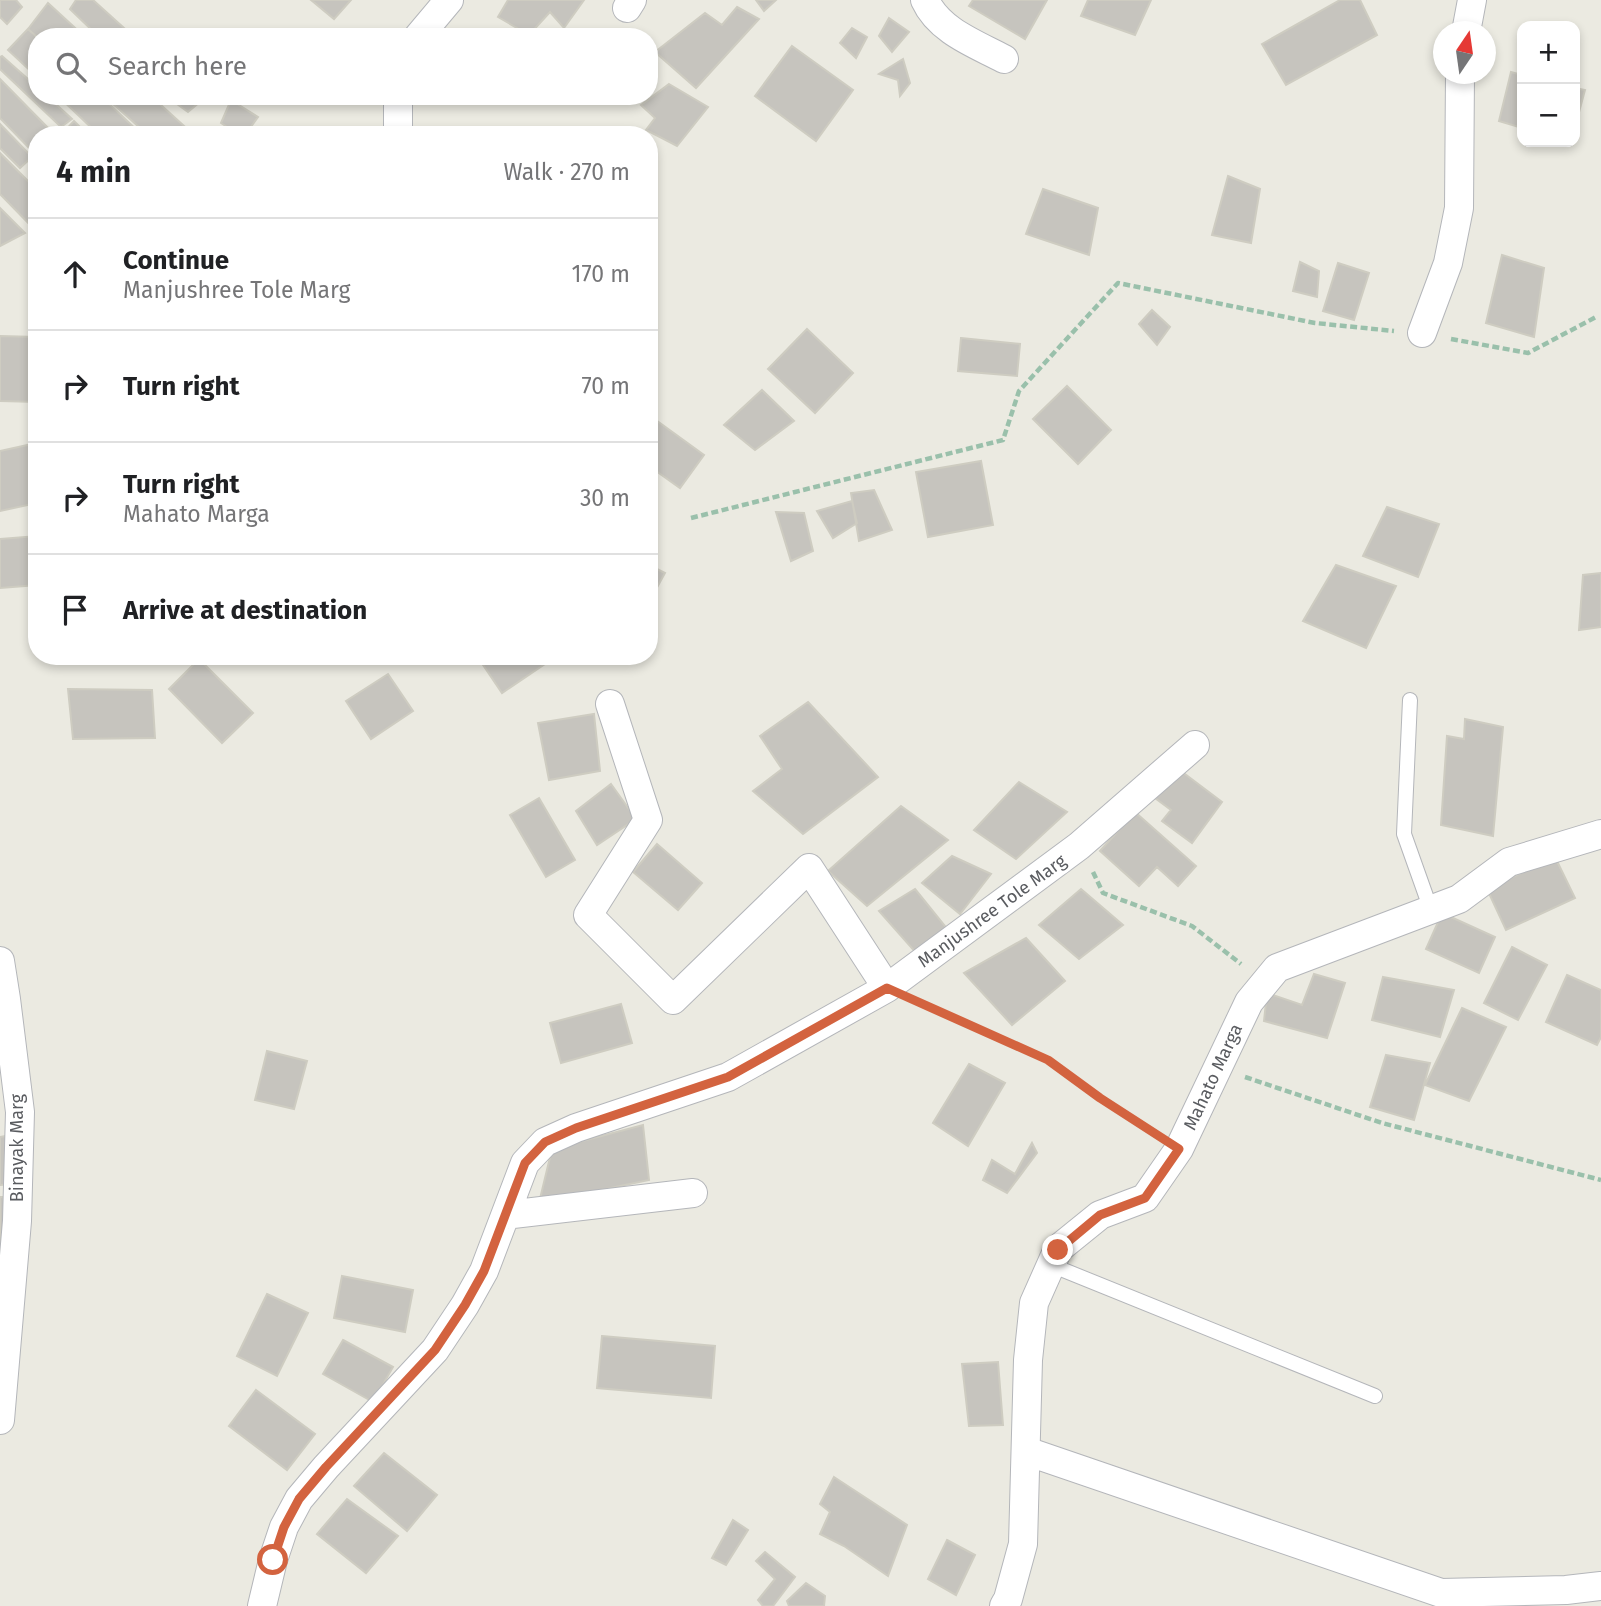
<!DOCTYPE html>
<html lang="en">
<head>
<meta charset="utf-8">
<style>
  body { margin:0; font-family:"Fira Sans",sans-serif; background:#f2f2f2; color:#202124 }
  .controls { position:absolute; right:21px; top:21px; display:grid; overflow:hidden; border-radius:14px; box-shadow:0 4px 10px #0003 }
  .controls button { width:63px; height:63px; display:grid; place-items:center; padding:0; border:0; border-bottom:2px solid #e0e0e0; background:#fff; color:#202124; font:35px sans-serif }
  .compass { position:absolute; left:1433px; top:21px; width:63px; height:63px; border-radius:50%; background:#fff; box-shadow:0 4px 10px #0003; rotate:13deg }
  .stop { position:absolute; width:21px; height:21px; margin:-16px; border:5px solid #d3633f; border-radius:50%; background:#fff }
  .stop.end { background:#d3633f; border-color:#fff; box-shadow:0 2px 7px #0008 }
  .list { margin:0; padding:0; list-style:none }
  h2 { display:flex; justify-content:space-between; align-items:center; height:91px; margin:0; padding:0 28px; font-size:30px }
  h2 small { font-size:23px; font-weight:400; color:#757577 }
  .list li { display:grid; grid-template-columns:46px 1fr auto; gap:21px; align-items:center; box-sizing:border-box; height:112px; padding:0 28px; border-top:2px solid #e0e0e0 }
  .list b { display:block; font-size:26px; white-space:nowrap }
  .list p { margin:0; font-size:23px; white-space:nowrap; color:#757577 }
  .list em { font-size:23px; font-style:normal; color:#757577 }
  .icon { flex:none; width:38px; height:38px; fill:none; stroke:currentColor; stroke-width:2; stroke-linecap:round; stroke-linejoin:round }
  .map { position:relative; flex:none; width:1601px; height:1606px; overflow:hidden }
  .search { position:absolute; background:#fff; box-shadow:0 4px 10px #0003; left:28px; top:28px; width:630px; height:77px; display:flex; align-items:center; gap:18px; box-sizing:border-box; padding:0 24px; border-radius:28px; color:#757577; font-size:26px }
  .panel { position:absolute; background:#fff; box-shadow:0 4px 10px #0003; left:28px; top:126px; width:630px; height:539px; border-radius:28px }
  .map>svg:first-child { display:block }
  .building { fill:#c6c4be; stroke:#ceccc1; stroke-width:2 }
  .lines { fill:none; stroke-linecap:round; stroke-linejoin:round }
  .service-casing { stroke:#b4b6ba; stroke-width:16 }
  .minor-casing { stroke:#b4b6ba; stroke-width:30 }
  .path { stroke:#9ac0ab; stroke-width:4.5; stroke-dasharray:7 3.5; stroke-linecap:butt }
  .service { stroke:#fff; stroke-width:14 }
  .minor { stroke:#fff; stroke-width:28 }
  .route { stroke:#d3633f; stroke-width:9 }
  .labels { text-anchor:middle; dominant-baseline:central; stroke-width:6; stroke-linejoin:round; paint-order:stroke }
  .street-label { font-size:18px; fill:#5a5c60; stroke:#fff }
</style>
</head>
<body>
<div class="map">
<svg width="1601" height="1606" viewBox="0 0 1601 1606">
  <rect width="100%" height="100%" fill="#ebeae1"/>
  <path class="building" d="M0,0H16L22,7L7,24L0,17Z
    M76,0H93L134,37H99L70,9Z
    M311,0H351L334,19Z
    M508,0H584L564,28L550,12L529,35L498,17Z
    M756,0H776L764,11Z
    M973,0H1047L1025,39L969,6Z
    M1088,0H1151L1135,35L1081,16Z
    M1340,0H1360L1377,35L1286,85L1262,44Z
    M48,3L85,37H37L28,29Z
    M737,7L759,19L696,88L655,52L705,13L722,25Z
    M889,18L909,32L892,52L879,36Z
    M852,28L867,37L856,58L840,43Z
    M28,29L37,37V77L8,50Z
    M792,46L853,90L816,141L755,96Z
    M2,56L37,87V96H47L72,119L61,127L0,69V57Z
    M903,59L910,83L900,96L898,80L879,74Z
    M1511,72L1522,75V128L1499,121Z
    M0,79L54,134L37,135V152L35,154L0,118Z
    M669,84L708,107L677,146L646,130L655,118L641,105Z
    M1575,88L1585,90L1575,127Z
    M58,96H101L142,135H99Z
    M104,96H151L194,135H148Z
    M166,96H207L188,112Z
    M231,100L258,117L245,135H239L221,123Z
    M74,121L88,135H61Z
    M0,124L32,157L20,168L0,148Z
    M0,153L37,190V232L0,194Z
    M1228,176L1260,189L1251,243L1212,235Z
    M1043,189L1098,208L1089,255L1026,234Z
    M0,208L25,233L0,246Z
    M1502,255L1544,268L1534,337L1486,323Z
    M1300,262L1319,271L1317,297L1293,291Z
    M1338,263L1369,273L1354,320L1323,311Z
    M1152,310L1170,327L1157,345L1139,324Z
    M807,329L853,373L815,413L768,369Z
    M0,336L37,337V402L0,401Z
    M961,338L1020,344L1017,376L958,371Z
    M1067,386L1111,430L1078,464L1033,419Z
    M762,390L794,421L755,450L724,425Z
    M649,415L704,455L680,488L649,466Z
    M32,444L37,467V503L0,511V451Z
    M981,461L993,525L928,537L916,472Z
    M874,490L892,530L859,541L851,493Z
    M852,501L857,523L833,538L817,511Z
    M1387,507L1439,524L1418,577L1363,556Z
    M776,512L804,513L813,551L791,561Z
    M37,536V585L0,588V539Z
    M649,565L665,573L649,602Z
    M1336,565L1396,586L1366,648L1303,621Z
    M1601,573V627L1579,630L1583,575Z
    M477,656H549L551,660L502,693Z
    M199,659L253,713L222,743L169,689Z
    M388,674L413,711L371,739L346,701Z
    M68,689L152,690L155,738L73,739Z
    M808,702L878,777L803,834L753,791L782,769L760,736Z
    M594,714L600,771L549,780L538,723Z
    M1465,719L1503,727L1493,836L1441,825L1447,736L1464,739Z
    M1177,768L1222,802L1192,843L1162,821L1171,810L1155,798Z
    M1019,782L1067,812L1016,859L974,830Z
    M611,784L636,819L597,845L576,811Z
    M539,798L575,860L546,877L510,815Z
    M901,806L948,840L867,906L828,871Z
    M1135,812L1196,866L1178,886L1157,867L1139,886L1100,851Z
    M657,844L702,883L678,910L633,872Z
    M952,856L991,874L960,914L922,883Z
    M1555,857L1575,898L1506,930L1487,889Z
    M915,889L949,931L917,954L879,911Z
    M1081,889L1123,925L1079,959L1039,925Z
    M1442,913L1495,937L1479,973L1426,949Z
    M1026,938L1065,981L1012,1025L964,973Z
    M1512,947L1547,965L1518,1020L1484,1003Z
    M1314,974L1345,983L1327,1038L1264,1021L1267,993L1302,1005Z
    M1567,975L1601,990V1037L1597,1045L1546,1022Z
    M1383,977L1454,990L1440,1037L1372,1020Z
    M621,1004L632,1043L561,1063L550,1023Z
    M1462,1008L1506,1027L1469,1101L1425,1085Z
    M267,1051L307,1061L294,1109L255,1100Z
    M1386,1055L1430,1063L1414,1120L1370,1107Z
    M969,1064L1005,1083L968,1146L933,1123Z
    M643,1125L649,1180L539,1203L552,1149Z
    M6,1136L13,1184L0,1185V1137Z
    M1032,1143L1037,1153L1007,1193L983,1180L992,1160L1015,1174Z
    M0,1197H3L11,1240L0,1242Z
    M342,1276L413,1290L405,1332L334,1318Z
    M267,1294L308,1313L277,1376L237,1356Z
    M602,1336L715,1346L711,1398L597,1388Z
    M343,1340L393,1367L373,1402L323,1374Z
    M998,1362L1003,1425L969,1426L962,1364Z
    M256,1390L315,1434L287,1470L229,1426Z
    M384,1453L437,1495L407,1531L354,1486Z
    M834,1477L907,1525L888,1576L844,1546L820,1534L830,1512L820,1504Z
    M347,1499L398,1536L366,1573L317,1534Z
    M733,1520L748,1530L726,1565L712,1558Z
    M947,1540L975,1555L956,1595L928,1579Z
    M765,1552L795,1577L773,1606H763L758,1600L775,1579L756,1561Z
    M806,1583L825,1596L824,1606H789L787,1601Z"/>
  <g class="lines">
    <g class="service-casing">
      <path id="service" d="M1410,700L1404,834L1431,910
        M1051,1265L1375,1396"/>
    </g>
    <g class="minor-casing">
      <path id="minor" d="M925,0C939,31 976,44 1004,59
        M627,8L632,0
        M1466,32L1472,0
        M418,37L449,0
        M398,135V96
        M1422,333L1448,263L1459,208L1460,74
        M610,704L648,820L588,915L673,1000L809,868L887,988
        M0,961L6,999L20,1112L17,1221L0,1420
        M506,1215L693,1193
        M1026,1451L1441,1593L1566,1590L1601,1586
        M262,1606L273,1560L284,1527L299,1499L326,1467L435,1350L465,1305L484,1271L525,1163L545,1142L576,1128L728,1077L887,988L1079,846L1195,745
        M1004,1606L1008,1599L1023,1544L1028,1360L1034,1303L1058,1249L1100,1215L1145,1198L1179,1149L1249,1002L1277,968L1459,899L1509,862L1601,834"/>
    </g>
    <path class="path" d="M1451,339L1528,353L1598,316
      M691,518L1003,440L1019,391L1118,283L1315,323L1394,331
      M1093,872L1103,893L1192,926L1241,964
      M920,1003L1048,1060L1100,1098L1153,1132
      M1245,1077L1382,1123L1601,1180"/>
    <use href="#service" class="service"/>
    <use href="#minor" class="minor"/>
  </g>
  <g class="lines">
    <path class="route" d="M273,1560L284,1527L299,1499L326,1467L435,1350L465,1305L484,1271L525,1163L545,1142L576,1128L728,1077L887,988L1048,1060L1100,1098L1179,1149L1145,1198L1100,1215L1058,1250"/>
  </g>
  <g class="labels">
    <g class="street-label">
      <text transform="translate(992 911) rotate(-36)">Manjushree Tole Marg</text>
      <text transform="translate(1213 1077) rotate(-65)">Mahato Marga</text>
      <text transform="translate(17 1148) rotate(-90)">Binayak Marg</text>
    </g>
  </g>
</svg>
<div class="controls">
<button>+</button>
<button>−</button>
</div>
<svg class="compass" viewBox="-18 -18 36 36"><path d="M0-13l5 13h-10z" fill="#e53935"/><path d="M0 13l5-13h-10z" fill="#757577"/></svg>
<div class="stop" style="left:273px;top:1560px"></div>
<div class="stop end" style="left:1058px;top:1250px"></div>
<div class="search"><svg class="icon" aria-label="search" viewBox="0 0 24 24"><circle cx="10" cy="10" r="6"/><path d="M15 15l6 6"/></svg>Search here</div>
<section class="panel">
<h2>4 min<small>Walk · 270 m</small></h2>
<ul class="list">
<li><svg class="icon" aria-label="ahead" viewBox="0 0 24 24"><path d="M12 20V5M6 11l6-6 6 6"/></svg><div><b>Continue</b><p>Manjushree Tole Marg</p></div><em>170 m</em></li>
<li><svg class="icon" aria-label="right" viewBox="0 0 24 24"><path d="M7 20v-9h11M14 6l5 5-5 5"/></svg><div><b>Turn right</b></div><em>70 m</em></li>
<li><svg class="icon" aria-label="right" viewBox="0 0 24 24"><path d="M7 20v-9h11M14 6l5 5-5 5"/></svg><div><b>Turn right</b><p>Mahato Marga</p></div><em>30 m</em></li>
<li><svg class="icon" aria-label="arrive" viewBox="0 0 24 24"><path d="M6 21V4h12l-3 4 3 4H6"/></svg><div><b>Arrive at destination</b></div></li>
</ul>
</section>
</div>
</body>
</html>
